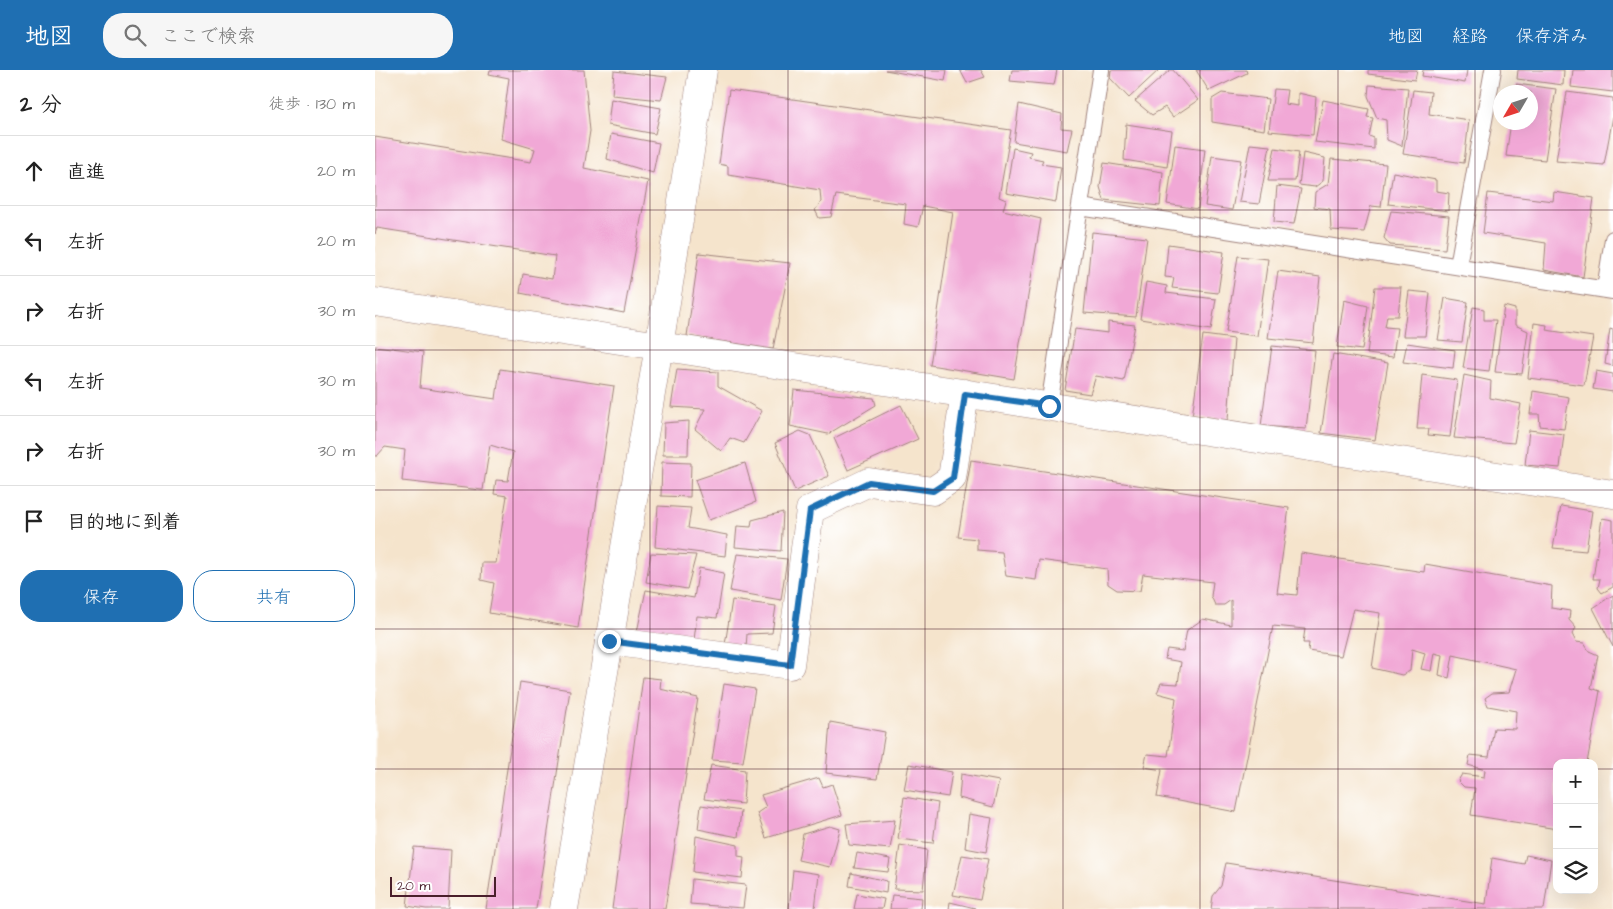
<!DOCTYPE html>
<html lang="ja">
<head>
<meta charset="utf-8">
<style>
  body { margin:0; font-family:"Architects Daughter","Klee One",sans-serif; background:#f6f6f6; color:#222 }
  .controls { position:absolute; right:15px; bottom:15px; display:grid; overflow:hidden; border-radius:10px; box-shadow:0 5px 20px #0002 }
  .controls button { width:45px; height:45px; display:grid; place-items:center; padding:0; border:0; border-bottom:1px solid #e0e0e0; background:#fff; color:#222; font:25px sans-serif }
  .compass { position:absolute; left:1118px; top:15px; width:45px; height:45px; border-radius:50%; background:#fff; box-shadow:0 5px 20px #0002; rotate:231deg }
  .scale { position:absolute; left:15px; bottom:12px; width:106px; box-sizing:border-box; padding-left:5px; border:2px solid #4a1f2b; border-top:0; font-size:14px; line-height:18px; white-space:nowrap; color:#4a1f2b; -webkit-text-stroke:4px #fff; paint-order:stroke }
  .stop { position:absolute; width:15px; height:15px; margin:-11px; border:4px solid #1f6fb2; border-radius:50%; background:#fff }
  .stop.end { background:#1f6fb2; border-color:#fff; box-shadow:0 1px 5px #0008 }
  .list { margin:0; padding:0; list-style:none }
  h2 { display:flex; justify-content:space-between; align-items:center; height:65px; margin:0; padding:0 20px; font-size:21px }
  h2 small { font-size:16px; font-weight:400; color:#767676 }
  .list li { display:grid; grid-template-columns:32px 1fr auto; gap:15px; align-items:center; box-sizing:border-box; height:70px; padding:0 20px; border-top:1px solid #e0e0e0 }
  .list b { display:block; font-size:19px; white-space:nowrap }
  .list em { font-size:16px; font-style:normal; color:#767676 }
  .actions { display:flex; gap:10px; padding:15px 20px }
  .actions a { flex:1; padding:11px 0; border:1px solid #1f6fb2; border-radius:20px; text-align:center; font-size:18px; color:#1f6fb2 }
  .actions .main { background:#1f6fb2; color:#fff }
  .icon { flex:none; width:28px; height:28px; fill:none; stroke:currentColor; stroke-width:2; stroke-linecap:round; stroke-linejoin:round }
  .map { position:relative; flex:none; width:1238px; height:839px; overflow:hidden }
  header { display:flex; align-items:center; gap:30px; box-sizing:border-box; height:70px; padding:0 25px; background:#1f6fb2; color:#fff }
  header strong { font-size:24px }
  nav { display:flex; gap:28px; margin-inline-start:auto; font-size:18px }
  .search { width:350px; height:45px; background:#f6f6f6; display:flex; align-items:center; gap:12px; box-sizing:border-box; padding:0 18px; border-radius:20px; color:#767676; font-size:19px }
  main { display:flex }
  aside { flex:1; background:#fff }
  .map>svg:first-child { display:block }
  .building { fill:#f1a8d6 }
  .lines { fill:none; stroke-linecap:round; stroke-linejoin:round }
  .service-casing { stroke:#a0827c; stroke-width:18 }
  .minor-casing { stroke:#a0827c; stroke-width:29 }
  .tertiary-casing { stroke:#a0827c; stroke-width:29 }
  .service { stroke:#fff; stroke-width:16 }
  .minor { stroke:#fff; stroke-width:28 }
  .tertiary { stroke:#fff; stroke-width:28 }
  .route { stroke:#1f6fb2; stroke-width:6 }
  .grid { fill:none; stroke:#4a1f2b; stroke-width:1; stroke-opacity:0.55 }
</style>
</head>
<body>
<header>
<strong>地図</strong>
<div class="search"><svg class="icon" aria-label="search" viewBox="0 0 24 24"><circle cx="10" cy="10" r="6"/><path d="M15 15l6 6"/></svg>ここで検索</div>
<nav><a>地図</a><a>経路</a><a>保存済み</a></nav>
</header>
<main>
<aside>
<h2>2 分<small>徒歩 · 130 m</small></h2>
<ul class="list">
<li><svg class="icon" aria-label="ahead" viewBox="0 0 24 24"><path d="M12 20V5M6 11l6-6 6 6"/></svg><div><b>直進</b></div><em>20 m</em></li>
<li><svg class="icon" aria-label="left" viewBox="0 0 24 24"><path d="M17 20v-9H6M10 6l-5 5 5 5"/></svg><div><b>左折</b></div><em>20 m</em></li>
<li><svg class="icon" aria-label="right" viewBox="0 0 24 24"><path d="M7 20v-9h11M14 6l5 5-5 5"/></svg><div><b>右折</b></div><em>30 m</em></li>
<li><svg class="icon" aria-label="left" viewBox="0 0 24 24"><path d="M17 20v-9H6M10 6l-5 5 5 5"/></svg><div><b>左折</b></div><em>30 m</em></li>
<li><svg class="icon" aria-label="right" viewBox="0 0 24 24"><path d="M7 20v-9h11M14 6l5 5-5 5"/></svg><div><b>右折</b></div><em>30 m</em></li>
<li><svg class="icon" aria-label="arrive" viewBox="0 0 24 24"><path d="M6 21V4h12l-3 4 3 4H6"/></svg><div><b>目的地に到着</b></div></li>
</ul>
<div class="actions"><a class="main">保存</a><a>共有</a></div>
</aside>
<div class="map">
<svg width="1238" height="839" viewBox="0 0 1238 839">
  <rect width="100%" height="100%" fill="#fff"/>
  <filter id="ink" filterUnits="userSpaceOnUse"><feTurbulence type="fractalNoise" baseFrequency=".02" numOctaves="2"/><feDisplacementMap in="SourceGraphic" scale="10" xChannelSelector="R" yChannelSelector="G"/><feConvolveMatrix kernelMatrix="1 2 1 2 8 2 1 2 1" color-interpolation-filters="sRGB"/></filter>
  <filter id="wash" filterUnits="userSpaceOnUse"><feTurbulence type="fractalNoise" baseFrequency=".0096" numOctaves="4" result="noise"/><feDisplacementMap in="SourceGraphic" scale="20" xChannelSelector="R" yChannelSelector="G"/><feGaussianBlur stdDeviation="1.12" result="paint"/><feColorMatrix in="noise" values="0 0 0 0 0 0 0 0 0 0 0 0 0 0 0 0 0 1.4 0 .05"/><feComposite in="paint" operator="in"/></filter>
  <g filter="url(#wash)">
    <rect width="100%" height="100%" fill="#f5e4cc"/>
    <g id="blocks">
      <path class="building" d="M115,0H209L215,61L209,98L273,111L249,243L145,223L148,204L177,209L180,186L2,158L0,164V67L156,92L160,79L126,69L134,8L114,4Z
        M510,0H572L570,11Z
        M585,0H606L610,7L592,13Z
        M637,0H682L679,15L635,11Z
        M736,0H784L754,28L735,8Z
        M795,0H798L823,30L798,47L790,37L777,45L760,31Z
        M821,0H871L872,3L834,21Z
        M993,0H1042L1040,10L993,4Z
        M1048,0H1092L1090,13L1047,6Z
        M1143,0H1189L1188,15L1142,9Z
        M1198,0H1238V22L1196,17Z
        M239,1L292,7L286,30L237,25Z
        M1141,14L1181,19L1170,90L1131,86L1136,52H1156V22H1140Z
        M994,15L1033,18L1027,76L1012,70L1011,50L1002,48L993,26Z
        M899,19L912,20L910,34L923,36V23L941,27L938,65L894,61Z
        M354,20L636,60L624,127L631,130L628,140L666,149L639,309L555,295L578,142L548,136L543,157L529,154L531,134L461,125L456,147L444,148L440,140L446,132L445,120L353,105V96L344,94Z
        M1038,20L1056,22L1054,44L1094,50L1089,93L1028,84Z
        M1192,22L1238,28V46L1229,95L1181,91Z
        M847,23L893,29L889,60L837,52V29Z
        M236,29L286,38L280,64L233,55Z
        M948,30L994,39L992,47L998,48L994,66L999,68V79L940,72Z
        M644,34L687,44L686,58L697,59L692,81L639,72Z
        M751,54L797,61L792,97L749,90Z
        M236,64L284,73L278,103L232,89Z
        M875,74L895,76L884,134L864,132Z
        M800,75L830,79L823,139L792,134Z
        M638,78L656,82L654,87L668,90L666,94L686,97L681,132L631,123Z
        M900,78L924,82L920,111H893Z
        M928,83L950,88L948,111L940,117L924,115Z
        M837,86L866,90L857,140L830,136Z
        M956,89L1011,94L1006,137L996,136L989,162L956,160L955,139L939,137L940,122L953,114Z
        M729,93L788,102L785,136L729,130L725,117Z
        M1018,102L1061,110V121L1074,123L1073,141L1013,134Z
        M902,116L926,119L919,154L899,152Z
        M1179,122L1219,128L1208,207L1169,200L1171,173L1108,163L1113,123L1178,131Z
        M1016,141L1074,146L1070,179L1015,175L1009,168Z
        M717,162L772,168L761,247L709,243Z
        M793,174L849,182L843,223L797,218L799,208L790,207Z
        M324,183L415,193L398,279L312,266Z
        M863,186L893,189L882,266L851,262Z
        M903,201L945,207L938,273L893,268Z
        M771,212L792,216L791,223L841,229L836,260L765,249Z
        M1000,217H1026L1023,246H1012L1010,257L1022,258L1018,287L992,284Z
        M1034,221L1055,223L1050,266H1028Z
        M1070,228L1093,232L1087,272L1063,270Z
        M969,230L993,236L987,280L962,277Z
        M1129,236L1140,239V255L1153,261L1147,304L1120,302Z
        M1098,237L1109,239V250H1121L1114,301L1088,298Z
        M733,252L760,255L749,311L721,306L715,324L690,320L700,259L733,263Z
        M1159,253L1172,255L1171,260L1218,267L1209,315L1153,308Z
        M1235,259L1238,260V296L1230,294Z
        M828,265L859,269L853,350L817,347Z
        M1032,273L1080,280L1078,298L1028,292Z
        M0,276L48,282L45,318L121,329L125,299L239,316L203,558L114,543L119,513L106,510L107,493H121L132,426L119,424L121,410L133,411L138,382L115,375L108,420L27,411L30,380L10,377L2,386H0Z
        M897,276L940,280L931,359L886,356Z
        M958,284L1013,293L1000,370L946,363Z
        M302,299L343,302V316L387,341L369,373L355,368L346,381L320,359L330,339L296,337Z
        M1221,301L1238,304V322L1218,319Z
        M1047,305L1082,310L1075,367L1053,365L1054,359H1042Z
        M1089,305L1116,311L1115,328L1146,334L1139,373L1079,368Z
        M419,320L499,328L501,335L453,364L415,356Z
        M1158,321L1194,327L1189,359L1165,356L1164,344H1155Z
        M526,335L543,369L473,400L459,368Z
        M314,351L313,385H288L289,353Z
        M1154,360L1189,364L1185,398L1150,395Z
        M425,361L435,365L454,406L420,421L400,373Z
        M596,390L914,438L902,523L922,525L926,483L1049,502L1050,494L1177,516L1176,538L1195,541L1194,550L1201,558L1197,564L1201,572L1209,573L1214,581L1223,585L1216,618L1225,621L1212,693H1182V759L1096,745L1100,718L1089,717L1083,711L1087,704L1109,707L1110,700L1093,695L1095,685L1114,687L1119,658L1140,659L1141,641L1113,636L1110,628L1117,623L1134,622L1141,599L1078,585L1074,608L1064,605L1067,585L1059,583L1056,601L1046,599L1050,583L1037,579L1035,601L1027,605L997,598L1005,543L978,539L966,586L933,581L934,573H928L930,559L898,556L861,742L782,727L787,700L769,697L772,684L793,686L801,628L782,623L786,613L803,614L806,592L790,589L792,579L808,581L812,560L828,549L856,555V530L849,535H840L836,526L838,512L768,504L765,521L742,520L733,514L732,499L664,490L661,510L631,506L627,482L602,480V469L583,467Z
        M287,392L316,393L315,427L286,426Z
        M370,393L381,432L334,450L320,410Z
        M283,436L316,438L313,458L352,465L350,486L280,477Z
        M1186,436L1217,441L1211,481L1178,478Z
        M408,442L406,481L360,477L362,456L376,457L377,450Z
        M1227,448L1238,450V517L1227,523L1223,518L1225,509H1218Z
        M276,483L321,485L312,519L271,512Z
        M362,484L412,489L406,530L355,521Z
        M324,498L349,503L342,548L322,546L319,570L262,562L271,520L319,528Z
        M1238,525V577L1218,538Z
        M357,530L401,536L397,563L372,564L371,578L350,575Z
        M268,607L286,609L285,619L323,628L290,839H237Z
        M145,612L195,620L161,839H111Z
        M349,614L380,619L368,692L337,690Z
        M455,652L510,662L502,709L451,703Z
        M534,694L577,702L573,727L529,720Z
        M336,695L370,700L368,734L329,729Z
        M586,704L624,711L618,737L584,728Z
        M444,708L448,717L457,714L467,745L391,768L382,743L391,737L386,725Z
        M529,727L563,733L558,773L523,769Z
        M326,735L366,741L363,767L323,759Z
        M594,744L617,748L611,782L590,778Z
        M520,750L515,779L474,775L471,754Z
        M455,756L465,759L455,797L423,790L428,764Z
        M321,766L363,775V786L369,787L367,808L318,802Z
        M525,775L552,780L548,820L519,819Z
        M39,777L76,780L73,839H51L32,836Z
        M482,783L515,789L513,802L479,798Z
        M587,785L613,789L605,830L578,825Z
        M1151,785L1176,790L1169,839H836L838,826L846,816L851,793L1111,834L1117,788L1149,794Z
        M418,800L444,804L440,839H414Z
        M476,803L512,811L511,823L474,816Z
        M317,809L371,815L368,838L315,834Z
        M482,824L509,829L507,839H479Z
        M517,825L547,828L546,839H515Z
        M575,832L600,838V839H574Z"/>
    </g>
  </g>
  <g filter="url(#ink)">
    <use href="#blocks" fill-opacity="0" stroke="#a0827c" stroke-width="1"/>
    <g class="lines">
      <g class="service-casing">
        <path id="service" d="M705,137L1238,221
          M1083,196L1118,0
          M1230,219L1238,169
          M674,336L726,0"/>
      </g>
      <g class="minor-casing">
        <path id="minor" d="M0,232L1238,424
          M234,571L415,595L435,440L494,412L558,421L577,408L590,323"/>
      </g>
      <g class="tertiary-casing">
        <path id="tertiary" d="M189,839L284,276L328,0"/>
      </g>
      <use href="#service" class="service"/>
      <use href="#minor" class="minor"/>
      <use href="#tertiary" class="tertiary"/>
    </g>
  </g>
  <g class="lines" filter="url(#ink)">
    <path class="route" d="M234,571L415,595L435,440L494,412L558,421L578,408L590,324L674,336"/>
  </g>
  <path class="grid" d="M138,0V839M275,0V839M413,0V839M550,0V839M688,0V839M825,0V839M963,0V839M1100,0V839M0,140H1238M0,280H1238M0,420H1238M0,559H1238M0,699H1182M1219,699H1238"/>
</svg>
<div class="controls">
<button>+</button>
<button>−</button>
<button><svg class="icon" aria-label="layers" viewBox="0 0 24 24"><path d="M12 4l9 5-9 5-9-5zM3 14l9 5 9-5"/></svg></button>
</div>
<svg class="compass" viewBox="-18 -18 36 36"><path d="M0-13l5 13h-10z" fill="#e53935"/><path d="M0 13l5-13h-10z" fill="#767676"/></svg>
<div class="scale">20 m</div>
<div class="stop" style="left:674px;top:336px"></div>
<div class="stop end" style="left:234px;top:571px"></div>
</div>
</main>
</body>
</html>
